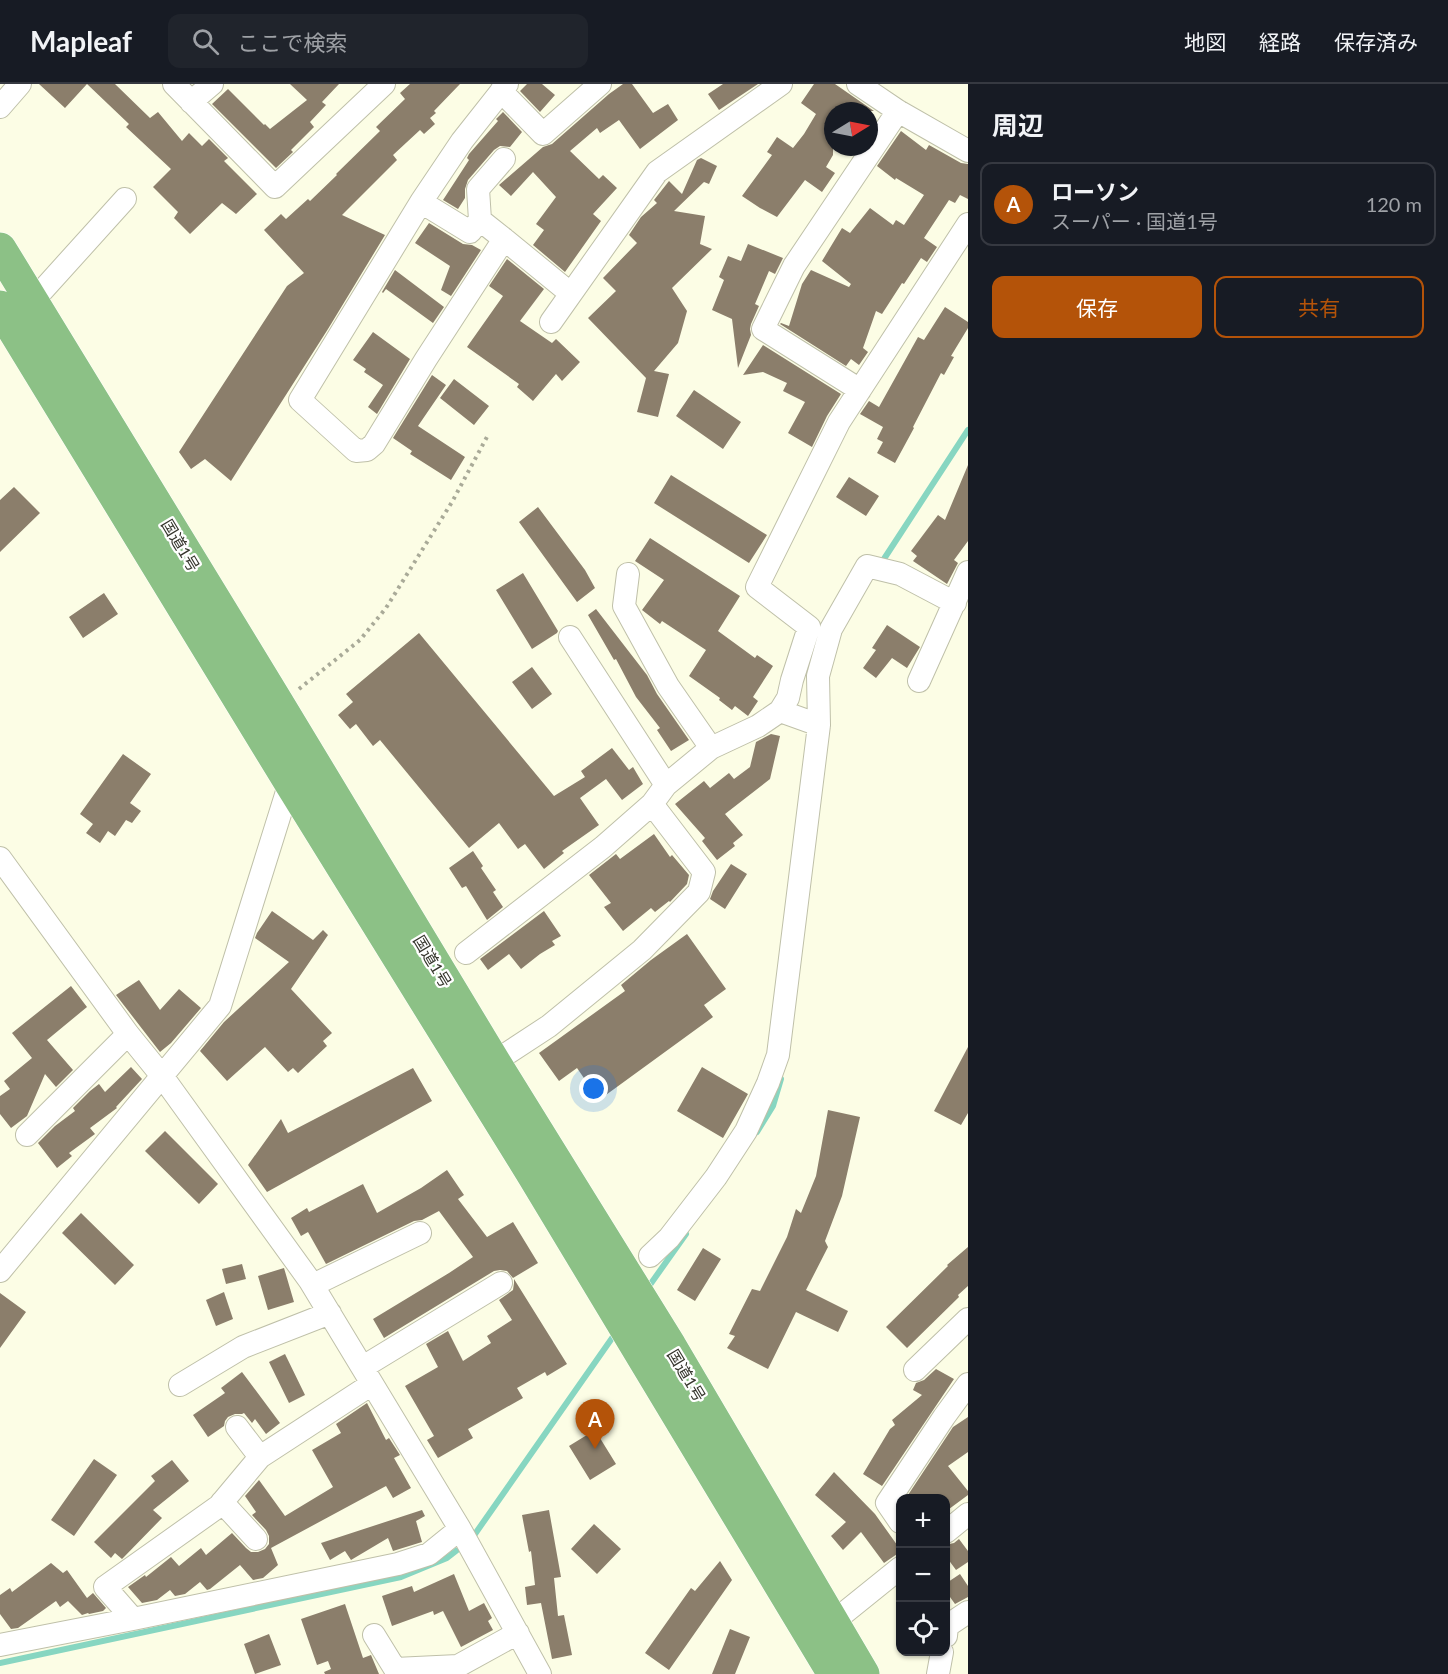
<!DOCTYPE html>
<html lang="ja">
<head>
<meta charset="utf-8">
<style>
  body { margin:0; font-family:Lato,"Noto Sans JP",sans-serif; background:#20242c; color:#f1f3f6 }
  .controls { position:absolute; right:18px; bottom:18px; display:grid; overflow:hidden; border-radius:12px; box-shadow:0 2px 4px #0004 }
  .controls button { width:54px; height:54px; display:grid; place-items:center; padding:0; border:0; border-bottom:2px solid #363941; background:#171b24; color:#f1f3f6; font:30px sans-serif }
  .compass { position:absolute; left:824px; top:18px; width:54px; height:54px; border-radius:50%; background:#171b24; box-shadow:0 2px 4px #0004; rotate:80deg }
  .you { position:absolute; left:594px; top:1005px; width:21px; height:21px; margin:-15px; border:4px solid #fff; border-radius:50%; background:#1a73e8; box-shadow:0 0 0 9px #1a73e833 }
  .badge { display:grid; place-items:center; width:39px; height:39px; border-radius:50%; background:#b45309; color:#fff; font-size:20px; font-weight:700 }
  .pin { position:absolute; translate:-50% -50px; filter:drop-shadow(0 2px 3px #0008) }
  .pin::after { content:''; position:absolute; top:32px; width:21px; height:18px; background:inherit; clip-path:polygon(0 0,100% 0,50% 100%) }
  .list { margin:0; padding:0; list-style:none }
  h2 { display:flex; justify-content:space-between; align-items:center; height:78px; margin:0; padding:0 24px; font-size:26px }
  h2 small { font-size:20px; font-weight:400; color:#9ea1a6 }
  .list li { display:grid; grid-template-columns:39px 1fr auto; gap:18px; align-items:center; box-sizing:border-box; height:84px; margin:0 12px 12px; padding:0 12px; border:2px solid #363941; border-radius:12px }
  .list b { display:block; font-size:22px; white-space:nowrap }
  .list p { margin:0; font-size:20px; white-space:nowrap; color:#9ea1a6 }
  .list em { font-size:20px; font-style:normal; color:#9ea1a6 }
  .actions { display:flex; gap:12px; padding:18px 24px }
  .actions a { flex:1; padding:14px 0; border:2px solid #b45309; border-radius:12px; text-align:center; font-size:21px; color:#b45309 }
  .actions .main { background:#b45309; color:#fff }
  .icon { flex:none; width:33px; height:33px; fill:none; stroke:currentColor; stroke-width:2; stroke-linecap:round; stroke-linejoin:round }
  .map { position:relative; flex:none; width:968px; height:1590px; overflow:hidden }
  header { display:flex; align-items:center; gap:36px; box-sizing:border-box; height:84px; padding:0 30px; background:#171b24; border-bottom:2px solid #363941 }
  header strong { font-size:28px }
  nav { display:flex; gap:33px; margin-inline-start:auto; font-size:21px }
  .search { width:420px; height:54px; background:#20242c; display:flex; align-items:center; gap:15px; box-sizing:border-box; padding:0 21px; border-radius:12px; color:#9ea1a6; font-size:22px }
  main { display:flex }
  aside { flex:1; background:#171b24 }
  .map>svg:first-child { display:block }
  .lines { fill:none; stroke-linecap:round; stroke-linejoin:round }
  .stream { stroke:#87d6c1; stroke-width:6 }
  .building { fill:#8b7e6b }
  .street-casing { stroke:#bfc0a9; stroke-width:24 }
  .highway-casing { stroke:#fff; stroke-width:34 }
  .path { stroke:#a9aa98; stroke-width:4; stroke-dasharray:3 4.5; stroke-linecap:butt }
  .street { stroke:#fff; stroke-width:22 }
  .highway { stroke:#8cc186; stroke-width:33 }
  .labels { text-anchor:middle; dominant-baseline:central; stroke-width:4.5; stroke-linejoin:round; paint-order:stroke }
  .street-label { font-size:16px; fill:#36362d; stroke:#fff }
</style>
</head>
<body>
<header>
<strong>Mapleaf</strong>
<div class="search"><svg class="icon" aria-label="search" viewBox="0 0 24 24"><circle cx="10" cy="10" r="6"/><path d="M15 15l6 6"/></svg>ここで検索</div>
<nav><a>地図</a><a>経路</a><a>保存済み</a></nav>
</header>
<main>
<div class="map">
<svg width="968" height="1590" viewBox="0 0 968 1590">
  <rect width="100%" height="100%" fill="#fcfde5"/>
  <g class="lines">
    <path class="stream" d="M880,481L968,346
      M757,1048L773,1022L781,995
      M647,1205L686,1150
      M475,1450L617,1247
      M0,1579L401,1493L447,1474L456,1467"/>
  </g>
  <path class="building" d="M39,0H115L150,34L158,28L182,57L189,49L202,62L209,55L228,74L224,77L257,110L236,130L222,119L190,150L174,134L178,128L153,103L171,85L126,43L129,40L87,0L65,24Z
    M290,0H339L322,18L326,21L310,38L314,43L291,66L293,68L276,84L212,20L228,5L264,41L265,40L270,45L307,16Z
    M410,0H460L434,27L436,29L430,34L435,40L424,50L420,46L393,71L397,76L342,131L385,151L328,245L231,397L205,375L191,385L179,368L287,202L304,189L264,146L281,130L286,135L308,115L310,117L337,91L336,90L380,47L376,43L405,15L400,9Z
    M527,0H542L555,11L540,28L520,7Z
    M623,0H632L653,29L668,20L678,36L640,65L619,36L600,49L597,44L570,67L599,95L603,91L617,104L593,130L601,137L565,188L533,161L544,146L536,140L556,113L533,88L511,112L499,101L543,63L552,60L609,10Z
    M723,0H758L719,26L708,10Z
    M814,0H835L874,27H833V71L826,83L835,89L822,108L805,96L777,133L760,124L742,112L772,71L767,68L777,53L793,64L804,50L816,30L801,19Z
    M503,28L522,48L510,63L500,62L494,66L468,96L465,105V114L458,125L443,116L469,76L467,74L469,70L498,37L496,35Z
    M901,47L926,66L929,61L961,79L968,80V115L960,111L955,119L949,116L924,154L937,163L927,178L921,174L904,200L902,199L882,230L876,227L863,264L868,268L859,281L851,275L846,282L780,240L781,239L789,242L802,200L811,186L849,203L851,200L822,177L842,144L850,149L870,124L893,141L896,136L904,141L924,111L896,94L895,96L877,82Z
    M701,74L717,82L709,100L704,98L674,127L705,132L700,160L712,165L672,204L687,227L678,259L654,287L669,290L658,333L637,328L646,294L588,234L616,207L603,194L637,159L629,151L641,133L657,119L654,116L669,97L682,110L697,76Z
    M429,139L463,160L472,161L481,166L451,212L441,206L450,182L415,159Z
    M748,160L783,174L775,190L769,187L755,220L759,222L751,240L750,245L751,251L738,284L732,235L712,226L724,196L719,193L728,172L741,177Z
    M507,175L544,205L520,237L552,259L556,255L580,278L562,297L556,290L533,317L517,303L519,300L467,263L503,212L489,202Z
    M395,186L444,223L433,239L386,205L383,209L382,208Z
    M945,223L968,238V244L951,272L954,273L944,291L941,289L913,343L914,344L895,379L877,369L883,358L877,355L883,343L860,330L869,317L879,323L918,253L924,256Z
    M373,248L410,275L377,330L368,323L383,301L364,288L366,285L353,276Z
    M763,261L841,310L827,332L812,363L788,349L805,318L783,307L787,299L763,288L743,291Z
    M432,291L446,301L418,342L465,373L451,396L410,370L412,367L393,354Z
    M454,295L489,322L474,341L440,314Z
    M694,306L741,338L723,365L676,332Z
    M968,381V457L954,476L958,479L947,500L913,477L917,472L911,467L938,431L945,436Z
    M671,391L767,451L749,479L654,419Z
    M849,393L879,412L866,432L836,413Z
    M14,403L40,429L0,468V416Z
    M538,423L585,486L595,504L577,518L519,438Z
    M650,454L740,512L718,547L755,574L757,571L773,582L753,613L758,617L748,632L735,622L732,626L719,616L720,614L689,592L706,566L662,537L660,540L642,526L664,496L635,477Z
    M523,489L558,547L557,549L532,565L496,506Z
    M104,509L118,530L83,554L69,533Z
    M596,525L647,591L657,610L689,656L671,667L657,646L660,644L636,613L616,575L614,576L588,531Z
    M887,541L920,563L907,584L892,574L876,594L863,584L876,566L872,564Z
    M419,549L554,712L585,693L581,687L612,664L629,686L633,683L643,700L622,716L606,695L580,714L599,741L562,767L564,769L544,785L525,760L518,765L499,739L469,764L380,656L373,662L356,640L350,645L338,631L353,618L346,610Z
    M532,583L552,610L532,625L512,598Z
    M771,650L780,652L770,695L725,730L743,751L733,759L735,762L717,776L702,757L705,754L675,720L704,697L710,704L729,689L734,695L750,683L756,658Z
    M123,670L151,690L130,719L141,727L132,739L126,736L115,752L108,747L100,759L86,749L93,740L80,730Z
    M654,750L670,773L672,771L689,791L687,800L670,818L669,817L655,828L651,824L623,847L604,823L611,819L589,791L616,770L620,775Z
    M473,767L483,782L481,784L496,806L493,808L503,823L487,836L466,802L462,804L449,784Z
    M731,780L747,790L725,825L710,815L713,807Z
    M272,827L313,856L323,846L328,851L291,905L332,949L323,957L327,962L298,989L293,984L288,988L265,963L227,997L200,967L224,938L289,878L255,854L257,849Z
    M544,827L561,852L552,857L555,861L540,870L521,885L509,870L488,886L480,875Z
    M687,850L726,905L704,921L713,933L599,1016L577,984L559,997L539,969L625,907L621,901L651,876Z
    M139,896L160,926L179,905L201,924L171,959L160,968L116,911Z
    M71,902L87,923L47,956L73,986L56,1003L45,990L27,1032L11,1044L0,1030V1012L10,1005L4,997L32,974L12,949Z
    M968,963V1029L961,1041L934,1027Z
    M131,983L142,995L116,1023L117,1024L90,1044L95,1050L69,1069L72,1072L57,1084L38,1059L55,1042L75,1027L73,1024L90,1007L99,1000L105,1008Z
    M702,983L748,1010L723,1054L677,1027Z
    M413,984L432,1017L267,1108L248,1081L281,1035L288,1049Z
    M828,1026L860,1033L842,1112L825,1157L828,1163L806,1206L848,1227L838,1248L796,1228L768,1285L727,1264L735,1252L729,1250L752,1205L760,1207L787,1153L796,1125L801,1129L816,1092Z
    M165,1047L218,1100L199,1120L145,1067Z
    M447,1086L464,1111L458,1115L487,1153L513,1138L538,1179L513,1194L507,1187L500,1186L494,1187L384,1254L373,1235L449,1189L473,1173L439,1127L422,1136L414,1137L326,1180L308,1148L301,1152L291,1134L307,1124L309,1128L363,1100L377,1129L421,1104Z
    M81,1129L134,1181L115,1201L62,1149Z
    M968,1163V1202L958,1211L959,1213L907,1264L886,1243L948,1182L947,1181Z
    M703,1164L721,1175L695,1217L677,1206Z
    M242,1180L246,1195L226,1200L222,1185Z
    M284,1184L294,1218L268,1226L258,1192Z
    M514,1195L567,1280L547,1292L545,1288L517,1304L523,1314L468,1345L473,1354L438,1374L427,1356L434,1352L405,1302L438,1283L426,1260L448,1247L463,1277L491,1259L487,1252L512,1236L499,1216L513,1206L514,1199Z
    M224,1208L233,1235L216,1242L206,1216Z
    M0,1209L26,1228L0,1264Z
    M285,1270L305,1311L289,1319L269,1278Z
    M936,1285L954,1295L882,1402L863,1390L890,1345L895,1341L892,1336L922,1311L913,1306L916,1299L924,1296Z
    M242,1288L280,1339L266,1350L255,1335L252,1339L244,1329L242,1330H235L228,1333L225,1337L224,1342L208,1353L193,1331L225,1309L221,1304Z
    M367,1319L386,1356L389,1354L400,1371L394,1374L411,1404L393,1414L386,1402L271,1464L278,1481L263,1494L253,1496L240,1481L210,1505L207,1506L200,1498L185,1510L175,1512L170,1506L157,1516L142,1519L128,1503L145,1491L146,1493L171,1473L179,1482L201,1464L206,1471L232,1449L246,1464L251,1468H258L265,1465L269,1460V1452L266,1446L252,1431L256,1428L245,1412L259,1396L285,1432L333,1403L312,1366L341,1349L336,1340Z
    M968,1333V1368L948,1382L968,1407V1411L945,1428V1414H906L953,1343Z
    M595,1346L616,1380L590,1396L569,1362Z
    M94,1375L117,1391L74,1452L51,1436Z
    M172,1376L189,1397L153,1426L162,1434L124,1473L122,1475L115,1469L111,1474L94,1458L155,1397L151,1392Z
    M834,1388L875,1430L900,1465V1468L884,1479L861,1448L843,1466L831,1452L846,1438L815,1411Z
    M422,1426L425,1432L416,1437L422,1458L393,1467L388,1454L351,1476L345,1467L330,1476L321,1459Z
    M549,1426L561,1493L554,1494L558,1532L564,1531L572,1571L552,1575L541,1519L527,1521L525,1503L535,1501L531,1467L529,1468L522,1431Z
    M594,1440L621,1465L597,1490L571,1465Z
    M959,1455L968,1467V1478L956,1486L945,1471V1461L954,1459Z
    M720,1477L732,1496L669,1586L645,1569L691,1504L695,1507Z
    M51,1479L63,1489L67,1486L87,1514L93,1509L106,1524L103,1527L89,1530L88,1529L82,1531L68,1517L60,1523L56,1517L18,1544L11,1545L0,1530V1511L10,1504L12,1508Z
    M454,1490L469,1527L484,1519L492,1534L488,1537L493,1546L461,1563L443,1527L434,1531L433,1527L392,1542L382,1512L412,1502L414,1508Z
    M960,1490L968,1502V1513L955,1520L945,1506V1500Z
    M345,1520L363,1574L371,1571L379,1590H325L324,1588L331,1585L328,1577L317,1581L301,1535Z
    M730,1545L750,1553L735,1590H712Z
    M269,1550L281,1581L255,1590L244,1560Z"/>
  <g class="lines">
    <g class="street-casing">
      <path id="street" d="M174,0L275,103L384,0
        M507,0L462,57L421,118L300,316L356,367L367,366L374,360L426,275L504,155L570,209
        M858,0L898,27L968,67
        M501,7L543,50L600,0
        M191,18L212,0
        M0,23L20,0
        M504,75L478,105L480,136L504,155
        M421,118L470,148L480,136
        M32,218L125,115
        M551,238L657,88L781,0
        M860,306L763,245L794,182L898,27
        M628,490L624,522L668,602L711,664
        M570,553L666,701
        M919,597L968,488
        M780,627L819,641
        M0,774L128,950L162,992L310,1197L460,1445L540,1590
        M466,869L603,763L652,720L666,701L711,664L758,642L780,627L788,614L792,596L809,543L757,503L839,338L968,140
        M494,978L549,942L642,866L699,808L704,788L652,720
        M27,1051L128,950
        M650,1172L669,1154L716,1093L746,1047L768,999L778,971L819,641L818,592L831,545L867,482L900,490L955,519
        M0,1187L220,922L290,698
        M313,1201L420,1149
        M363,1283L501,1199
        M915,1286L968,1235
        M180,1301L243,1263L330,1229
        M237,1343L260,1373
        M222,1418L256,1455
        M900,1438L887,1419L944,1333L968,1300
        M946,1448L968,1430
        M133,1535L105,1503L219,1422L260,1373L372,1300
        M833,1538L900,1484
        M374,1551L395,1585L458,1582L518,1549
        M946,1552L947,1542L968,1528
        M0,1561L133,1535L398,1480L429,1470L460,1445
        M938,1590L942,1568"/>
    </g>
    <g class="highway-casing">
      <path id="highway" d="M0,165L278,620L494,978L670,1262L863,1590
        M0,223L290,698L534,1092L834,1590"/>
    </g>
    <path class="path" d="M299,605L360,556L386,524L452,418L488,351"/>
    <use href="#street" class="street"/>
    <use href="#highway" class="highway"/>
  </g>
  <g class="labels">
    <g class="street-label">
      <text transform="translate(181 461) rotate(59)">国道1号</text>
      <text transform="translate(433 877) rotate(59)">国道1号</text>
      <text transform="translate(687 1291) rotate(59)">国道1号</text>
    </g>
  </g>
</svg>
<div class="controls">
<button>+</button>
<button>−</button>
<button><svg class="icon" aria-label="locate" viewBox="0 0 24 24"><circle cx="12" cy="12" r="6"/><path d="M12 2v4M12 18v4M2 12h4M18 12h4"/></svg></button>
</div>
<svg class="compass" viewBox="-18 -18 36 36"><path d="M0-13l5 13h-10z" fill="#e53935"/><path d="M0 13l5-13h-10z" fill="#9ea1a6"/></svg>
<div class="you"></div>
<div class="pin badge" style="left:595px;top:1365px">A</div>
</div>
<aside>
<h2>周辺<small></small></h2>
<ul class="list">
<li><span class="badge">A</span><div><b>ローソン</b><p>スーパー · 国道1号</p></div><em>120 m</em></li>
</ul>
<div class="actions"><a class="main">保存</a><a>共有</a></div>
</aside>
</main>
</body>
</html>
